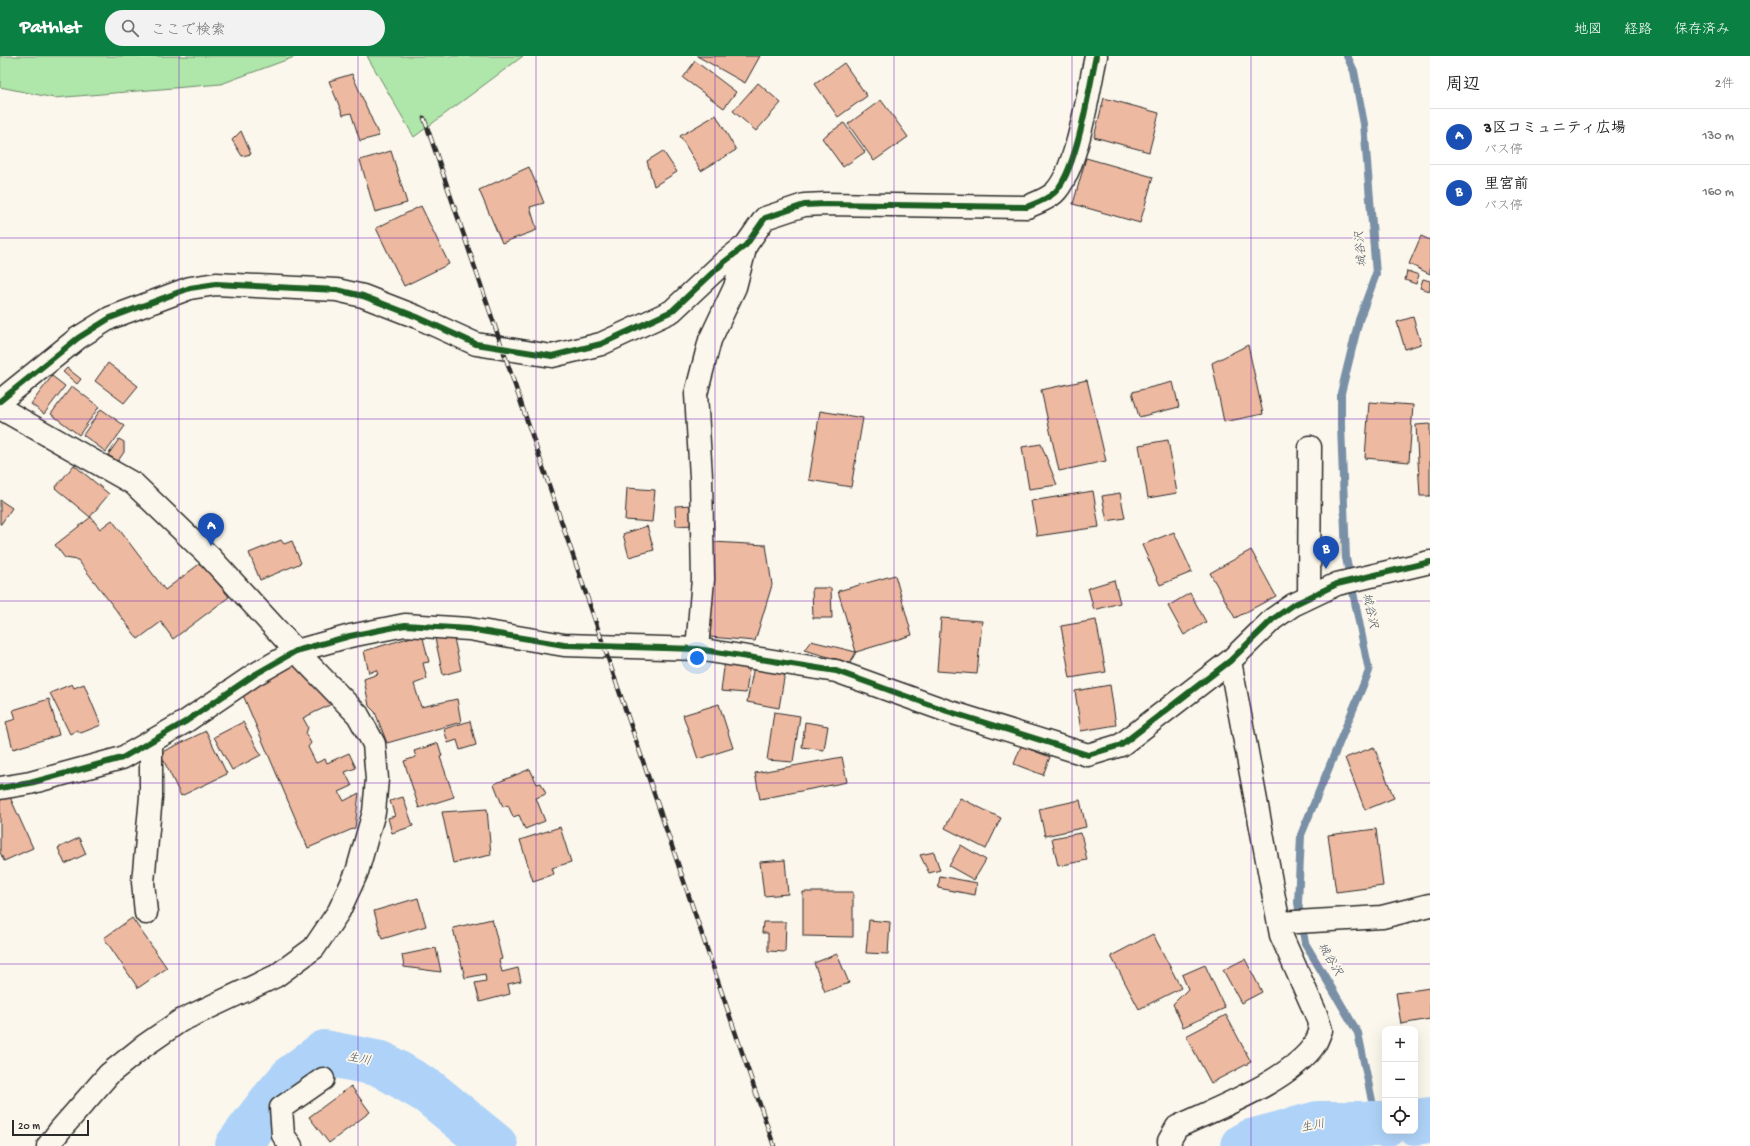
<!DOCTYPE html>
<html lang="ja">
<head>
<meta charset="utf-8">
<style>
  body { margin:0; font-family:"Gochi Hand","Klee One",sans-serif; background:#f2f2f2; color:#222 }
  .controls { position:absolute; right:12px; bottom:12px; display:grid; overflow:hidden; border-radius:8px; box-shadow:0 4px 16px #0002 }
  .controls button { width:36px; height:36px; display:grid; place-items:center; padding:0; border:0; border-bottom:1px solid #e0e0e0; background:#fff; color:#222; font:20px sans-serif }
  .scale { position:absolute; left:12px; bottom:10px; width:77px; box-sizing:border-box; padding-left:4px; border:2px solid #2b2b2b; border-top:0; font-size:11px; line-height:14px; white-space:nowrap; color:#2b2b2b; -webkit-text-stroke:3px #fbf7ec; paint-order:stroke }
  .you { position:absolute; left:697px; top:602px; width:14px; height:14px; margin:-10px; border:3px solid #fff; border-radius:50%; background:#1a73e8; box-shadow:0 0 0 6px #1a73e833 }
  .badge { display:grid; place-items:center; width:26px; height:26px; border-radius:50%; background:#0b8043; color:#fff; font-size:13px; font-weight:700 }
  .pin { position:absolute; translate:-50% -33px; filter:drop-shadow(0 1px 2px #0008) }
  .pin::after { content:''; position:absolute; top:21px; width:14px; height:12px; background:inherit; clip-path:polygon(0 0,100% 0,50% 100%) }
  .list { margin:0; padding:0; list-style:none }
  h2 { display:flex; justify-content:space-between; align-items:center; height:52px; margin:0; padding:0 16px; font-size:17px }
  h2 small { font-size:13px; font-weight:400; color:#767676 }
  .list li { display:grid; grid-template-columns:26px 1fr auto; gap:12px; align-items:center; box-sizing:border-box; height:56px; padding:0 16px; border-top:1px solid #e0e0e0 }
  .list b { display:block; font-size:15px; white-space:nowrap }
  .list p { margin:0; font-size:13px; white-space:nowrap; color:#767676 }
  .list em { font-size:13px; font-style:normal; color:#767676 }
  .icon { flex:none; width:22px; height:22px; fill:none; stroke:currentColor; stroke-width:2; stroke-linecap:round; stroke-linejoin:round }
  .map { position:relative; flex:none; width:1430px; height:1090px; overflow:hidden }
  header { display:flex; align-items:center; gap:24px; box-sizing:border-box; height:56px; padding:0 20px; background:#0b8043; color:#fff }
  header strong { font-size:19px }
  nav { display:flex; gap:22px; margin-inline-start:auto; font-size:14px }
  .search { width:280px; height:36px; background:#f2f2f2; display:flex; align-items:center; gap:10px; box-sizing:border-box; padding:0 14px; border-radius:22px; color:#767676; font-size:15px }
  main { display:flex }
  aside { flex:1; background:#fff }
  .map>svg:first-child { display:block }
  .green { fill:#afe6a9; stroke:#6d886a }
  .lines { fill:none; stroke-linecap:round; stroke-linejoin:round }
  .stream { stroke:#7a90a6; stroke-width:8 }
  .river { stroke:#afd3f8; stroke-width:46 }
  .building { fill:#eeb9a1; stroke:#2b2b2b }
  .minor-casing { stroke:#2b2b2b; stroke-width:25 }
  .minor { stroke:#fbf7ec; stroke-width:22 }
  .rail-casing { stroke:#2b2b2b; stroke-width:4.5 }
  .rail { stroke:#fbf7ec; stroke-width:3; stroke-dasharray:9; stroke-linecap:butt }
  .cycleway-casing { stroke:#fbf7ec; stroke-width:8 }
  .cycleway { stroke:#1b5e20; stroke-width:6 }
  .grid { fill:none; stroke:#7b2cbf; stroke-width:1; stroke-opacity:0.55 }
  .labels { text-anchor:middle; dominant-baseline:central; stroke-width:3.5; stroke-linejoin:round; paint-order:stroke }
  .water-label { font-size:12px; font-style:italic; fill:#4c555e; stroke:#fbf7ec }
</style>
</head>
<body>
<header>
<strong>Pathlet</strong>
<div class="search"><svg class="icon" aria-label="search" viewBox="0 0 24 24"><circle cx="10" cy="10" r="6"/><path d="M15 15l6 6"/></svg>ここで検索</div>
<nav><a>地図</a><a>経路</a><a>保存済み</a></nav>
</header>
<main>
<div class="map">
<svg width="1430" height="1090" viewBox="0 0 1430 1090">
  <rect width="100%" height="100%" fill="#fbf7ec"/>
  <filter id="ink" filterUnits="userSpaceOnUse"><feTurbulence type="fractalNoise" baseFrequency=".025" numOctaves="2"/><feDisplacementMap in="SourceGraphic" scale="8" xChannelSelector="R" yChannelSelector="G"/><feConvolveMatrix kernelMatrix="1 2 1 2 8 2 1 2 1" color-interpolation-filters="sRGB"/></filter>
  <g filter="url(#ink)">
    <path class="green" d="M0,0H297L221,28L54,42L0,31Z
      M367,0H523L414,81Z"/>
    <g class="lines">
      <path class="stream" d="M1347,0L1354,15L1364,68L1376,218L1359,264L1341,337V369L1346,502L1369,615L1301,779L1298,847L1305,887L1358,977L1377,1069"/>
      <path class="river" d="M1415,1066L1430,1064
        M238,1090L270,1048L293,1021L325,997L381,1008L429,1036L495,1090
        M1243,1090L1251,1086L1318,1068H1385"/>
    </g>
    <path class="building" d="M697,0H760L745,27Z
      M695,5L736,36L724,52L683,22Z
      M844,7L867,40L838,61L815,28Z
      M352,18L379,80L360,85L351,57L343,59L329,25Z
      M758,27L781,47L756,75L733,55Z
      M1104,42L1159,57L1149,96L1094,81Z
      M881,44L908,81L874,105L848,68Z
      M716,59L736,94L701,115L680,80Z
      M844,67L865,96L843,111L822,82Z
      M241,75L251,98L242,100L232,84Z
      M391,95L407,147L375,156L360,104Z
      M663,95L677,116L654,130L647,105Z
      M1086,102L1153,121L1140,167L1073,148Z
      M529,111L544,147L530,151L537,174L502,187L479,134Z
      M421,150L449,208L404,230L376,172Z
      M1421,180L1430,184V218L1409,208Z
      M1407,215L1419,219L1416,228L1405,224Z
      M1423,223L1430,225V235L1420,232Z
      M1413,261L1421,288L1405,293L1397,266Z
      M1248,289L1263,358L1224,366L1212,307Z
      M108,307L138,330L124,347L95,325Z
      M67,312L81,323L77,328L63,316Z
      M52,320L65,330L44,358L31,348Z
      M1087,324L1106,405L1059,415L1041,334Z
      M1173,326L1179,351L1139,361L1132,336Z
      M72,330L99,351L79,379L51,358Z
      M1369,346L1413,349L1409,406L1365,402Z
      M101,353L125,370L106,396L83,379Z
      M820,355L863,362L851,431L809,424Z
      M1430,368V440H1420L1416,369Z
      M119,383L124,386V396L118,405L108,399Z
      M1168,384L1177,437L1148,442L1139,389Z
      M1041,388L1057,429L1029,433L1022,391Z
      M74,409L109,438L90,461L55,432Z
      M627,432L655,434L652,466L625,464Z
      M1093,435L1099,471L1037,480L1031,445Z
      M1120,437L1125,462L1107,465L1102,440Z
      M0,444L12,452L1,468H0Z
      M692,449L693,469L676,470L675,450Z
      M91,461L100,473L112,464L165,534L202,506L229,541L173,583L161,566L138,583L78,504L65,502L55,489Z
      M647,470L654,494L629,501L623,478Z
      M1174,476L1192,516L1160,529L1142,489Z
      M281,484L284,488L292,485L301,507L260,524L249,497Z
      M713,486L766,489L772,529L755,585L710,581Z
      M1251,494L1276,540L1235,562L1210,517Z
      M895,519L912,579L856,596L838,535Z
      M1114,524L1120,547L1094,554L1088,532Z
      M812,532H831L832,562H813Z
      M1190,537L1206,566L1184,579L1168,550Z
      M941,562L982,565L977,618L937,615Z
      M1096,564L1106,616L1070,622L1061,570Z
      M422,578L429,606L423,607L427,623L414,628L421,651L457,643L461,666L387,687L375,656L369,650L364,623L378,618L376,614L369,617L364,595Z
      M453,578L461,614L443,619L435,582Z
      M811,585L856,596L850,607L804,594Z
      M725,604L750,607L746,637L721,635Z
      M298,607L334,647L303,662L308,671L306,678L311,687L308,691L316,707L325,703L327,707L349,697L356,712L345,716L352,730L339,736L344,745L359,737L355,772L308,792L240,632Z
      M754,610L785,616L779,652L747,646Z
      M72,628L74,632L84,628L101,669L81,677L77,674L70,678L50,637Z
      M1110,629L1116,669L1081,675L1075,635Z
      M49,643L59,679L13,693L6,666L16,663L13,654Z
      M719,648L733,692L698,703L683,659Z
      M774,656L800,660L793,706L767,704Z
      M470,665L476,689L460,694L457,684L448,687L444,673Z
      M243,666L261,699L232,714L214,681Z
      M805,666L828,670L824,694L802,691Z
      M206,675L227,718L181,740L160,697Z
      M438,687L442,700L440,701L454,741L419,752L404,705L416,701L414,695Z
      M1021,690L1050,701L1043,719L1014,708Z
      M1374,691L1394,742L1365,754L1345,702Z
      M842,701L847,726L760,743L755,717Z
      M530,713L537,728L541,727L546,738L536,742L545,765L525,773L519,759L513,761L508,749L503,751L494,728Z
      M9,739L33,792L4,805L0,796V744Z
      M403,741L413,770L392,777L388,762L395,760L390,745Z
      M960,742L1001,762L986,793L945,772Z
      M1080,744L1086,771L1045,780L1039,753Z
      M487,753L491,799L453,807L442,756Z
      M560,771L571,806L552,812L554,818L533,825L520,784Z
      M1376,773L1383,830L1336,836L1328,779Z
      M1081,777L1087,804L1058,810L1052,782Z
      M79,782L86,798L65,808L58,792Z
      M961,789L986,804L974,824L949,810Z
      M934,796L940,814L929,817L920,799Z
      M785,804L788,838L764,840L760,806Z
      M940,820L977,827L975,839L938,832Z
      M803,836H853V881L803,880Z
      M418,842L426,870L382,883L374,855Z
      M132,862L167,912L138,932L104,882Z
      M492,863L502,903L499,904L502,916L518,912L521,925L508,928L510,938L480,946L475,927L486,925L485,918L465,922L453,872Z
      M869,864L890,866L888,898L866,897Z
      M763,866H786L785,896L768,895V877H762Z
      M1153,878L1181,932L1139,953L1111,900Z
      M436,892L441,916L404,911L402,899Z
      M837,898L849,927L825,936L814,907Z
      M1245,903L1262,936L1241,947L1223,914Z
      M1205,909L1225,952L1183,971L1173,948L1188,933L1182,919Z
      M1430,932V963L1401,968L1396,937Z
      M1226,959L1251,1006L1211,1027L1186,980Z
      M351,1030L370,1056L329,1087L309,1061Z"/>
    <g class="lines">
      <g class="minor-casing">
        <path id="minor" d="M0,345L78,282L110,262L190,232L216,228L337,234L363,240L417,261L476,288L552,300L601,288L672,255L723,207L746,189L765,162L804,149L826,148L1027,151C1036,147 1046,144 1054,137C1077,116 1089,32 1096,0
          M0,352L134,428L210,501L296,595L358,659L374,688L377,723L374,756L357,816L339,855L314,892L276,920L180,965L144,990L109,1018L60,1074L48,1090
          M1309,540L1310,391
          M697,593L703,523L701,421L696,338L710,284L735,231L746,189
          M0,732L30,727L122,702L185,666L254,619L296,595L350,580L405,569L469,573L564,589L697,593L836,615L947,655L1088,699L1121,689L1230,605L1273,563L1293,549L1337,528L1430,506
          M146,857L143,826L151,741V686
          M1279,867L1382,861L1430,849
          M291,1090L283,1079L281,1052L323,1023
          M1170,1090L1169,1085L1177,1071C1217,1052 1290,1025 1315,988C1317,984 1319,979 1321,974L1316,958L1281,879L1230,605"/>
      </g>
      <use href="#minor" class="minor"/>
      <g class="rail-casing">
        <path id="rail" d="M424,62L774,1090"/>
      </g>
      <use href="#rail" class="rail"/>
      <g class="cycleway-casing">
        <path id="cycleway" d="M0,345L78,282L110,262L190,232L216,228L337,234L363,240L417,261L476,288L552,300L601,288L672,255L723,207L746,189L765,162L804,149L826,148L1027,151C1036,147 1046,144 1054,137C1077,116 1089,32 1096,0
          M0,732L30,727L122,702L185,666L254,619L296,595L350,580L405,569L469,573L564,589L697,593L836,615L947,655L1088,699L1121,689L1230,605L1273,563L1293,549L1337,528L1430,506"/>
      </g>
      <use href="#cycleway" class="cycleway"/>
    </g>
  </g>
  <path class="grid" d="M179,0V1090M358,0V1090M536,0V1090M715,0V1090M894,0V1090M1072,0V1090M1251,0V1090M0,182H1430M0,363H1430M0,545H1430M0,727H1430M0,908H1430"/>
  <g class="labels">
    <g class="water-label">
      <text transform="translate(1362 193) rotate(-95)">城谷沢</text>
      <text transform="translate(1369 555) rotate(78)">城谷沢</text>
      <text transform="translate(1329 904) rotate(59)">城谷沢</text>
      <text transform="translate(359 1004) rotate(11)">生川</text>
      <text transform="translate(1313 1071) rotate(-11)">生川</text>
    </g>
  </g>
</svg>
<div class="controls">
<button>+</button>
<button>−</button>
<button><svg class="icon" aria-label="locate" viewBox="0 0 24 24"><circle cx="12" cy="12" r="6"/><path d="M12 2v4M12 18v4M2 12h4M18 12h4"/></svg></button>
</div>
<div class="scale">20 m</div>
<div class="you"></div>
<div class="pin badge" style="left:211px;top:490px;background:#1a4fb4">A</div>
<div class="pin badge" style="left:1326px;top:513px;background:#1a4fb4">B</div>
</div>
<aside>
<h2>周辺<small>2件</small></h2>
<ul class="list">
<li><span class="badge" style="background:#1a4fb4">A</span><div><b>3区コミュニティ広場</b><p>バス停</p></div><em>130 m</em></li>
<li><span class="badge" style="background:#1a4fb4">B</span><div><b>里宮前</b><p>バス停</p></div><em>160 m</em></li>
</ul>
</aside>
</main>
</body>
</html>
